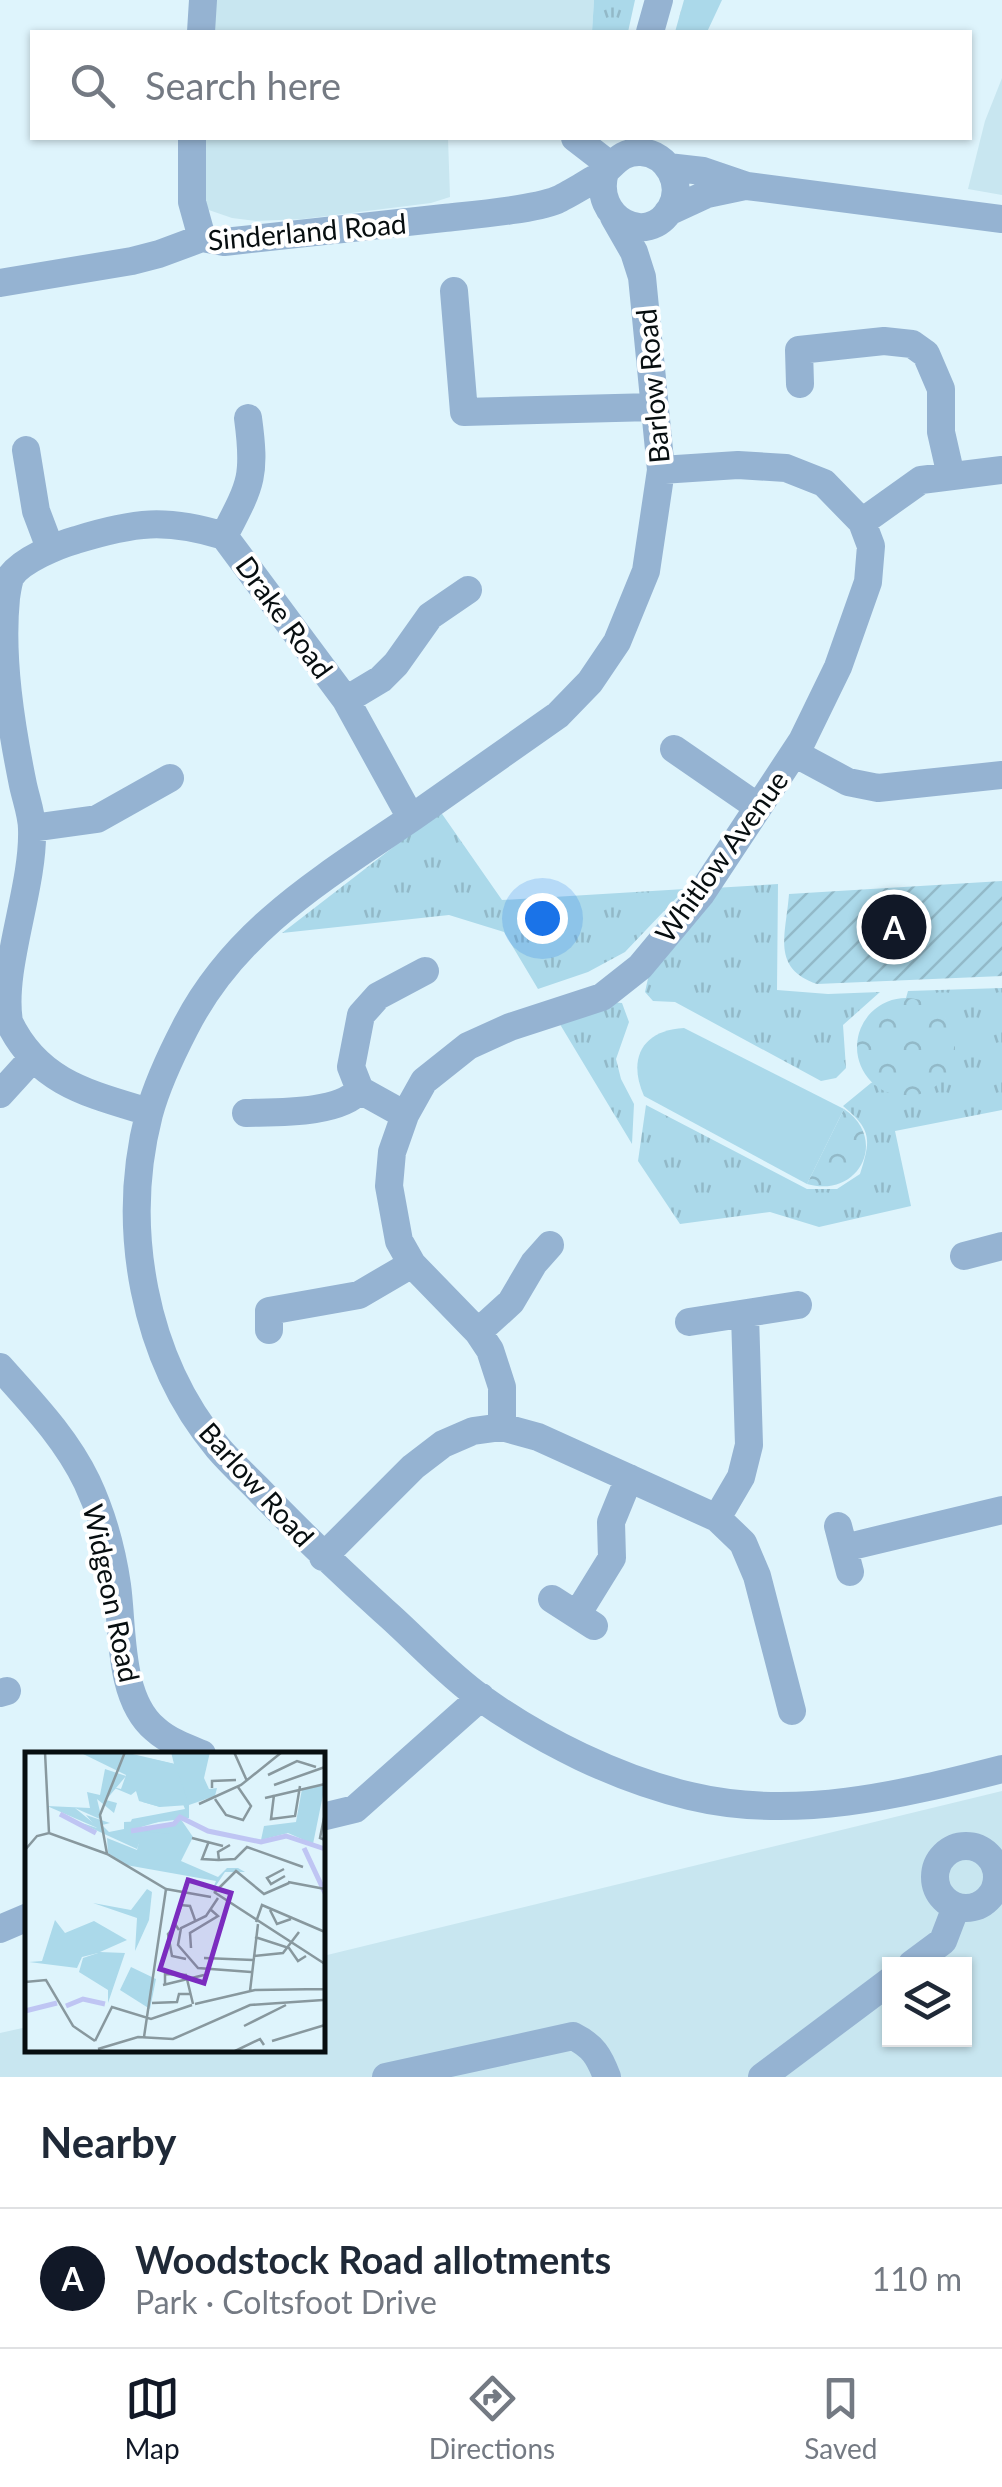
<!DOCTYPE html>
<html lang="en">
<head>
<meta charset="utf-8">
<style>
  body { margin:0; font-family:Lato,sans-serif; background:#f2f2f3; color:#1f2937 }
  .controls { position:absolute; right:30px; bottom:30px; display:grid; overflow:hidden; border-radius:0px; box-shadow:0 2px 8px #0004 }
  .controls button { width:90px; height:90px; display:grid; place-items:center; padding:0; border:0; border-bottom:2px solid #e0e1e3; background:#fff; color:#1f2937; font:50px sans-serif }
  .you { position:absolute; left:542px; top:918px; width:35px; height:35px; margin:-25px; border:8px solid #fff; border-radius:50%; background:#1a73e8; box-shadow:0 0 0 15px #1a73e833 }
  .badge { display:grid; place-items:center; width:65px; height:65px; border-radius:50%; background:#111827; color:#fff; font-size:32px; font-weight:700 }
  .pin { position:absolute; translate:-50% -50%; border:5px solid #fff; box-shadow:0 2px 10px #0006 }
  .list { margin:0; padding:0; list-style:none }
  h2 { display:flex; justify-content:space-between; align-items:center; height:130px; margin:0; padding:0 40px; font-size:42px }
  h2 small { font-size:32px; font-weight:400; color:#747a83 }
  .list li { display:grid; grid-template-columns:65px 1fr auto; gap:30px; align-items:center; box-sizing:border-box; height:140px; padding:0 40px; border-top:2px solid #e0e1e3 }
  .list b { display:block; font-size:38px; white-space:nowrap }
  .list p { margin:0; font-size:32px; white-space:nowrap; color:#747a83 }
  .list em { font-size:32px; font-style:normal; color:#747a83 }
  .icon { flex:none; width:55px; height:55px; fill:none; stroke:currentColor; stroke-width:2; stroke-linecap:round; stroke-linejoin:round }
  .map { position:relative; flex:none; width:1002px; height:2077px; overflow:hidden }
  .search { position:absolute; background:#fff; box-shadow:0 2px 8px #0004; left:30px; right:30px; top:30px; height:110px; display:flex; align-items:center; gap:25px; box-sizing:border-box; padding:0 35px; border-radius:0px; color:#747a83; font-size:38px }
  .sheet { height:270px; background:#fff }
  nav { display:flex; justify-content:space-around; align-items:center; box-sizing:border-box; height:140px; border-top:2px solid #e0e1e3; background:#fff; font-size:28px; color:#747a83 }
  nav a { display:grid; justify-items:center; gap:5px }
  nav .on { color:#111827 }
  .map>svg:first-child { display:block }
  .built { fill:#c8e6f0; fill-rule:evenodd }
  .grass { fill:url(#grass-tufts) }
  .park { fill:url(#park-crowns) }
  .garden { fill:url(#garden-furrows) }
  .pitch { fill:#abd9ea }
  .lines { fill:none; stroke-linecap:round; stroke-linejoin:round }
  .minor { stroke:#95b3d2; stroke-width:28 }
  .labels { text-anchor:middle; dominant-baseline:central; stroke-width:8; stroke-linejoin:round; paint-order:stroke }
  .street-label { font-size:28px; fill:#070e10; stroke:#fff }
  .inset-river { fill:none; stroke:#bfc5f3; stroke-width:5 }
  .inset-road { fill:none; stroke:#88989e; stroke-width:2.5 }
  .view { fill:#7b2cbf; fill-opacity:0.15; stroke:#7b2cbf; stroke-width:5 }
  .inset-edge { fill:none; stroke:#070e10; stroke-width:5 }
</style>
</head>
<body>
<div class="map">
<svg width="1002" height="2077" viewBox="0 0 1002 2077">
  <defs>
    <pattern id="grass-tufts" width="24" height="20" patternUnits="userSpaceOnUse" patternTransform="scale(2.5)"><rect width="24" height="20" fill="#abd9ea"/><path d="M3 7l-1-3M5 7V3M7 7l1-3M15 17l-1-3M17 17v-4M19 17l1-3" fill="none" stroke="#92b9c8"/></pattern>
    <pattern id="park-crowns" width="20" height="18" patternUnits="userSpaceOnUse" patternTransform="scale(2.5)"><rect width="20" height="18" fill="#abd9ea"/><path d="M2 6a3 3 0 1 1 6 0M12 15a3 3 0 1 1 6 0" fill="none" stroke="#92b9c8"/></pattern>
    <pattern id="garden-furrows" width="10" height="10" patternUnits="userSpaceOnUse" patternTransform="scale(2.5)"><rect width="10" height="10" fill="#abd9ea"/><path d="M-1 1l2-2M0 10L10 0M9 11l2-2" fill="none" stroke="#92b9c8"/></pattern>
  </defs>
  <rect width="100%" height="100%" fill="#def4fc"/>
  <path class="built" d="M214,0H594L592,32H212Z
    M1002,78V195L968,189L985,121Z
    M206,138H448L450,197L431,203L303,219L256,221L232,218L203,208Z
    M1002,1791V2077H0V2033L27,2027L28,2050H322L323,1956ZM890,1964H964V2040H890Z"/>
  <path class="grass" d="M594,0H635L628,32H592Z
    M684,0H722L707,32H675Z
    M440,811L502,900L685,889L625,952L588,972L538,989L504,932L449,915L282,933Z
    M778,884L777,990L828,994L880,992L843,1025L846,1068L836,1078L821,1081L675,1002L653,1001L645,992L649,974L714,888Z
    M1002,988V1110L895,1131L911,1206L819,1227L770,1212L680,1224L638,1161L646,1105L807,1189H837L860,1174C871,1139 872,1130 843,1106L871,1083L954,1044C952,1016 932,1002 906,998L908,991Z
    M611,1002L622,1003L629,1022L616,1059L621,1079L634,1104L632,1144L558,1021Z"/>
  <path class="park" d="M857 1047a49 49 0 1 1 98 0a49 49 0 1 1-98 0Z
    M844,1109C889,1139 859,1199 807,1184Z"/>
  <path class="garden" d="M1002,881V976L817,984C771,968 786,935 789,894Z"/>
  <path class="pitch" d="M684,1028L844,1109L807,1184L644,1096C627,1058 643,1030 684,1028Z"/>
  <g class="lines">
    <path class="minor" d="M201,32L203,0
      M650,32L659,0
      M192,138V202L202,238
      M575,138L610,165
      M668,167L703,171L747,186L1002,219
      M668,212L707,194L745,186
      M614,217L634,252L642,277L661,470L646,571L617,642L590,682L558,715C510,749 462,783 413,817C325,877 235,929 185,1028C171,1055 157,1085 149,1114C120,1227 143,1358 218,1448C230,1462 244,1475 257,1488C298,1531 340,1571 384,1611C416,1639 446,1673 481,1698C541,1741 618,1779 690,1796C794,1821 901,1795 1002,1769
      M0,283L132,261L159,254L202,238L224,242C298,234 371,226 444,218C471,215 533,210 557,200C564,197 597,178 603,173C615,163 622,151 641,152C668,154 684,184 671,208C648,249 591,218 605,172
      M454,291L464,412L654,407
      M800,384L799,350L884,341L912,344L926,354L941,389V432L951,476
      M26,450L36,511L50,548
      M862,522L921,480L1002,470
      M224,536C251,484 256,477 248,418
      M346,700L381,679L396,664L430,616L468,590
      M674,749L758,807
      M794,753L848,782L878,788L1002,775
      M32,828L97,819L170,778
      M0,1094L31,1060
      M149,1112C90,1094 38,1083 9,1022C0,968 34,888 32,829C32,815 26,799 23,785C11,726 0,658 6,598C7,592 8,582 11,576C22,560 58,545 76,540C134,522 166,518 224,536L346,700L411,818
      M246,1113C278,1112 339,1114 360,1090
      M405,1115L360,1090L351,1067L361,1015L378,996L425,971
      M964,1256L1002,1246
      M689,1322L798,1305
      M269,1330V1311L359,1295L412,1264
      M478,1332L511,1302L534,1263L550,1245
      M0,1367C32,1403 66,1438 87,1482C102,1514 112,1551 117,1585C123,1628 118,1698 155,1729C168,1741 187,1748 202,1754
      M502,1427V1387L490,1350L478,1332L412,1264L399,1241L389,1186L392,1152L405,1115L424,1081L468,1046L510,1027L602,997L640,967L701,894L802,741L838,667L868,582L871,546L862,522L824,483L786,468L738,465L661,470
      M717,1518L741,1477L749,1445L745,1315
      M838,1526L850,1572
      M844,1548L1002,1510
      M323,1557L413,1467L443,1444L473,1431L502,1427L538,1437L717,1518L743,1543L757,1576L792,1711
      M552,1599L594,1626
      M578,1613L612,1558L611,1522L629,1478
      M0,1693L7,1691
      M322,1817L355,1809L481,1697
      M935 1877a31 31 0 1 1 62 0a31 31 0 1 1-62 0Z
      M0,1929L28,1917
      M912,1964L943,1941L956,1907
      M386,2077L573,2036C593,2046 599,2056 607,2077
      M762,2077L890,1981"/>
  </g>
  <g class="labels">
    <g class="street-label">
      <text transform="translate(307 231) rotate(-5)">Sinderland Road</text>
      <text transform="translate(652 386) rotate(-95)">Barlow Road</text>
      <text transform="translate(285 617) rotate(54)">Drake Road</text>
      <text transform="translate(721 856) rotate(-54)">Whitlow Avenue</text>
      <text transform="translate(257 1484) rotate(48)">Barlow Road</text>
      <text transform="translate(112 1593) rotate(78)">Widgeon Road</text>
    </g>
  </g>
  <g transform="translate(25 1752)">
    <rect width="300" height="300" fill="#def4fc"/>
    <path d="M146,0H185L179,26L184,37L192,36L190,44L164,53V66L104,74L107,67L160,57L149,30L135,55L118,50L123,6L149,12ZM80,17L101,24L81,48L92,51L89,61L72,47L77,68L50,56L77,78L22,54L65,56L62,40L75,43ZM155,66L168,85L156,109L193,125L202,116H213L220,120H200L186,141L191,129L101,113L83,101L82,86L112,98L115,86L107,76L148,73ZM30,168L40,181L69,169L102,188L75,200L100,201L83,251V238L54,220L58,206L73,201L57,205L52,216L4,210L17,209ZM106,215L131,227L125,257L95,238Z" fill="#abd9ea"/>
    <path d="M61,63L85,71L77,73L84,80L99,77V70L121,69L133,70L106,78L145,82L127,95L117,83L112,97L51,69L72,76ZM122,137L127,140L124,168L110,199L112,166L68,151L106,158Z" fill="#abd9ea"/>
    <path d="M54,0H99L150,12L164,53L135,55L114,49L111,39L106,43L87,35L96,37L101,23ZM300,33L288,92L263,81L236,88L239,74L271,70L277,37Z" fill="#abd9ea"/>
    <path class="inset-river" d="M35,62L71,81M106,79L149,72L155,65L183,79L236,90L261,84L300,97M279,96L300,141M41,254L58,247L80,252M0,259L32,251"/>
    <path class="inset-road" d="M20,0L24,81M209,0L222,29M243,23L272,9L291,15M249,33L300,15M187,36V29L211,28M249,43L246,67L270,64L275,34M240,46L300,32M190,47L201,63L218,68L226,54L213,35M174,52L216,33L257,0M300,61L295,86L300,88M167,86L198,94M184,89L177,107L194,108M205,93L193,100L194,108L210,107L222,95L278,115M0,98L12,84L24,81L82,102L141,137L186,145M82,102L75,63L100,0M259,117L242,126L246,132L260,124M263,130L300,137M189,140L300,212M189,141L211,119L239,142L264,131M193,146L181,164L156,176L153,193L173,216L226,220M245,158L252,172L266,167M231,170L237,153L300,180M150,174L143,182L147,204L161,207M154,178L150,172L156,153L165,154L170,168M230,185L264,196L273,209L281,204M166,196L165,181L193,164L185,157M300,201V267M228,204L258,201L274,180M179,206L228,208M0,230L21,228L48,274L70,289M138,233L179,223M140,233V222L161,223L168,252M225,239L233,172M127,251L152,250L154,242H166M170,252L230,238L299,237M219,274L261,253M119,285L141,137M70,289L87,255L126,267L167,253M247,289L300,273M73,297L113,285L148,287L225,253L298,248M208,300L235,287L239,293"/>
    <path class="view" d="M163,128L206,141L179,231L135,217Z"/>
    <rect width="300" height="300" class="inset-edge"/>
  </g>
</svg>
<div class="controls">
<button><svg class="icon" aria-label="layers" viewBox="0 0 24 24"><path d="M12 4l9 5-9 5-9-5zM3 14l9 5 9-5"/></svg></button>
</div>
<div class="you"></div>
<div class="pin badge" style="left:894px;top:927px">A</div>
<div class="search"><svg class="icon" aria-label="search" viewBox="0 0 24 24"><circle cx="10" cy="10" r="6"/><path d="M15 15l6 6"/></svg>Search here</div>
</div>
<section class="sheet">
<h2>Nearby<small></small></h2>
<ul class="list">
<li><span class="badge">A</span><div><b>Woodstock Road allotments</b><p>Park · Coltsfoot Drive</p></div><em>110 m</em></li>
</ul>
</section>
<nav>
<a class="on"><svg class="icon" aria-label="map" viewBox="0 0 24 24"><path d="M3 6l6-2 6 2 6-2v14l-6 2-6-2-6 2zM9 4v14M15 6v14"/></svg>Map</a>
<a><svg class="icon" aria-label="directions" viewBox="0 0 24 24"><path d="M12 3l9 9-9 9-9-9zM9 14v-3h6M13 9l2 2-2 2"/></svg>Directions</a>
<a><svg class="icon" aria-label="saved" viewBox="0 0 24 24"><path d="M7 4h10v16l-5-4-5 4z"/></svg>Saved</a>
</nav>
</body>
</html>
